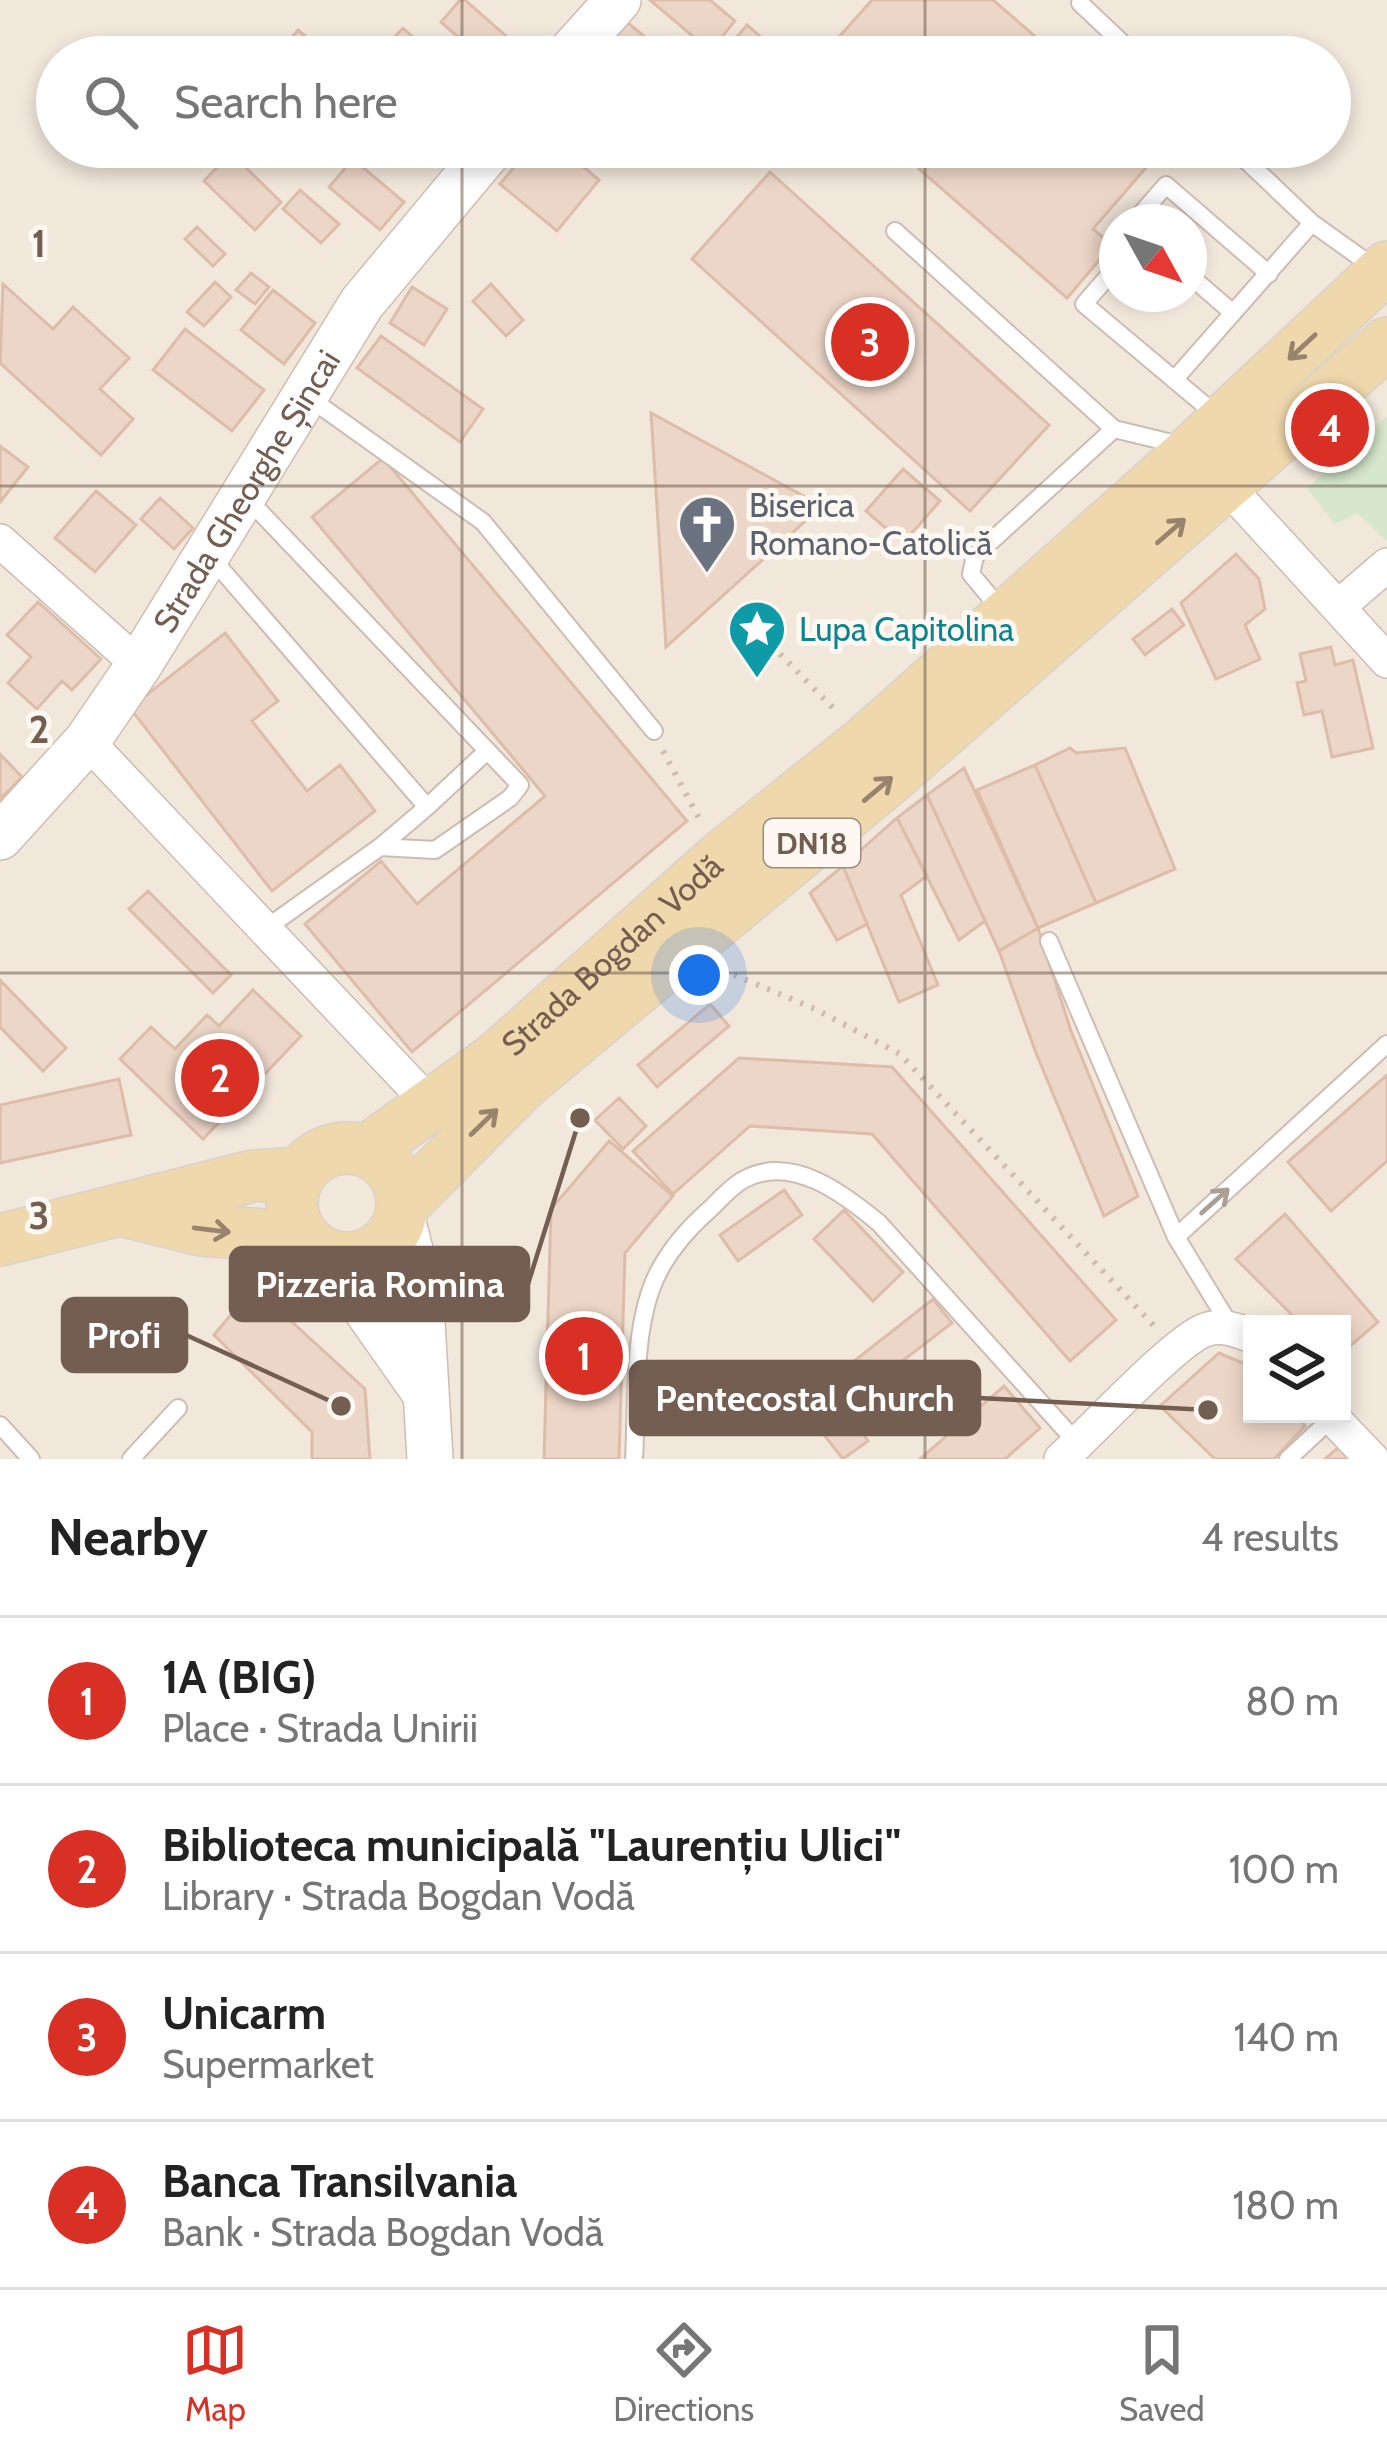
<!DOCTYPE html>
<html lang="en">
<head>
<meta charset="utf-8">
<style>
  body { margin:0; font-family:Cabin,sans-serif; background:#f2f2f2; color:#222 }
  .controls { position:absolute; right:36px; bottom:36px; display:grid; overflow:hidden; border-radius:0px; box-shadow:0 6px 18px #0003 }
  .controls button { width:108px; height:108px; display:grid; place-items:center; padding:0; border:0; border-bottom:3px solid #e0e0e0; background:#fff; color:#222; font:60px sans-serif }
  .compass { position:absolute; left:1099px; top:204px; width:108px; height:108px; border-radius:50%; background:#fff; box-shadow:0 6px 18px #0003; rotate:130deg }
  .you { position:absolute; left:699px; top:975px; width:42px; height:42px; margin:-30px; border:9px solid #fff; border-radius:50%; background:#1a73e8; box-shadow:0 0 0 18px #1a73e833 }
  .badge { display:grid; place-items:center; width:78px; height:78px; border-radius:50%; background:#d93025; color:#fff; font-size:39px; font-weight:700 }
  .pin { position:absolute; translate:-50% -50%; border:6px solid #fff; box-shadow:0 3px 12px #0006 }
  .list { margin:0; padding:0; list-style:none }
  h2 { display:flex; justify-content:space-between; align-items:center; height:156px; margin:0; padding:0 48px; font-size:51px }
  h2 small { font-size:39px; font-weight:400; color:#767676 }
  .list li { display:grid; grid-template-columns:78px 1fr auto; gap:36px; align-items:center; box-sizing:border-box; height:168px; padding:0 48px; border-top:3px solid #e0e0e0 }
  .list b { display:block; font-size:45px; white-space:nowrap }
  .list p { margin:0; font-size:39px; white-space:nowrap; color:#767676 }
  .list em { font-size:39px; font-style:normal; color:#767676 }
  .icon { flex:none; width:66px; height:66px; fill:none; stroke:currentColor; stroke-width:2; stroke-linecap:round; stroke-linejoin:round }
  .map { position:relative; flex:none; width:1387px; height:1459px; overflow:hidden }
  .search { position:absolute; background:#fff; box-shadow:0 6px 18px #0003; left:36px; right:36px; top:36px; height:132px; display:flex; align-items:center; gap:30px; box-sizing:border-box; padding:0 42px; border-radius:66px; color:#767676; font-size:45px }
  .sheet { height:828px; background:#fff }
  nav { display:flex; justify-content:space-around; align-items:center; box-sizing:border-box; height:168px; border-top:3px solid #e0e0e0; background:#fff; font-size:33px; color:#767676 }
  nav a { display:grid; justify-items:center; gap:6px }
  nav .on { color:#d93025 }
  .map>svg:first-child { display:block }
  .residential { fill:#f1e7db; fill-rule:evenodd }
  .green { fill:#d6e7cb }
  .building { fill:#ecd6c7; stroke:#ddbda9; stroke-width:3 }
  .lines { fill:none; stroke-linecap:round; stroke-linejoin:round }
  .lane-casing { stroke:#ccbdb2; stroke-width:20 }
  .street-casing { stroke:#ccbdb2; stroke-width:36 }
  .secondary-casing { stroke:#cebeb0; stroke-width:48 }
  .primary-casing { stroke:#d8d2ce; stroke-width:54 }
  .path { stroke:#d1baa9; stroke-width:6; stroke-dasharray:3 9; stroke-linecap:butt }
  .lane { stroke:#fff; stroke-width:16 }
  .street { stroke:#fff; stroke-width:33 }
  .secondary { stroke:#fff; stroke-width:45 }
  .primary { stroke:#f0d8ad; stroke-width:51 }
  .oneway { stroke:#98836d }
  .oneway2 { stroke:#ab9e97 }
  .grid { fill:none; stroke:#735e51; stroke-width:3; stroke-opacity:0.55 }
  .labels { text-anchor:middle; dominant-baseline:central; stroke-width:10; stroke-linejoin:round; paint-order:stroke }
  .shield { fill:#fdf9f2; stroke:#9c8c81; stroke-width:3 }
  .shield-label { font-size:30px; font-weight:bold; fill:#735e51 }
  .street-label { font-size:33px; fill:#735e51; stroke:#fdf9f2 }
  .worship-label { font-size:33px; fill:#5b616d; stroke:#fdf9f2; text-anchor:start }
  .culture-label { font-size:33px; fill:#0d838f; stroke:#fdf9f2; text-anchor:start }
  .grid-label { font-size:39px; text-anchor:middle; font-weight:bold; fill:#735e51; stroke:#fdf9f2; stroke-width:10; stroke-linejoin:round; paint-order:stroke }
  .leader { fill:none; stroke:#735e51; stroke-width:4.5 }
  .callout-dot { fill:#735e51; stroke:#fdf9f2; stroke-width:4.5 }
  .callout { fill:#735e51; stroke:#735e51; stroke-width:4.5 }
  .callout-label { font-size:36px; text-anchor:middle; font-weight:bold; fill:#fff }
</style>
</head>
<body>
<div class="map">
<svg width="1387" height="1459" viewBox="0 0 1387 1459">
  <rect width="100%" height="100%" fill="#faf5ec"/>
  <path class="residential" d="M0,0H1387V1459H0ZM57,57H1330V147H57ZM1117,222H1189V294H1117ZM1252,1324H1342V1414H1252Z"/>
  <path class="green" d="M1387,416V541L1357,513L1335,524L1307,488Z"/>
  <path class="building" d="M460,0H465L529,56L481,57L441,22Z
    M650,0H710L735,21L710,51Z
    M872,0H993L1059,57H843L831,46Z
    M627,22L669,57H599Z
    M747,25L784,57H720Z
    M403,28L435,57H396L385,47Z
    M298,30L330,57H275Z
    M531,147H560L599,180L557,231L500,184Z
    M939,147H1162L1163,148L1093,229L1112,245L1067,298L919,169Z
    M231,153L281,202L255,230L204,181Z
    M353,159L404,202L380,230L329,187Z
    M770,172L1049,425L970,511L692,259Z
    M300,190L339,224L321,243L283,209Z
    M197,227L225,254L213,266L185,239Z
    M251,273L269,287L255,304L236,290Z
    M215,282L231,297L204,326L187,312Z
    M3,284L53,329L73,307L129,358L100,389L133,419L101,455L0,363Z
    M491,284L523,320L506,336L473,301Z
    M412,287L447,309L424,345L390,323Z
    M273,290L315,323L284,364L241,330Z
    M185,329L264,390L232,431L153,370Z
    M381,336L483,409L460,442L357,368Z
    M651,413L822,506L666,647Z
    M0,446L28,467L0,502Z
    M383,458L687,821L412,1052L305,924L381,861L417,904L545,796L312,517Z
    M903,469L940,501L903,543L866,511Z
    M96,491L136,525L95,572L55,538Z
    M160,498L193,528L174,549L141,519Z
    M1236,554L1259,579L1265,609L1245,625L1260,659L1216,679L1181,603Z
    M38,602L101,659L72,690L62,681L37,709L8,683L31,657L7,635Z
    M1172,609L1184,625L1145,655L1133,639Z
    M225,633L278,701L252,721L307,791L340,765L375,811L272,891L130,708Z
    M1331,647L1335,665L1353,660L1373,748L1332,757L1322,711L1304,715L1297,683L1306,681L1300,654Z
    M1070,748L1076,753L1125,748L1175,869L1096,903L1035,765Z
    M0,754L22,777L0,799Z
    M1035,765L1096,903L1038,928L977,790Z
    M964,768L1038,928L999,951L927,795Z
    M927,795L985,921L959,940L897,818Z
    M897,818L927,876L901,895L938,985L899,1002L843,866Z
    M843,866L867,924L837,940L810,893Z
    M148,891L231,975L213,993L129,909Z
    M1038,928L1071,1031L1138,1196L1104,1216L1036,1053L999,951Z
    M0,980L66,1048L43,1071L0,1027Z
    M253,990L301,1036L203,1139L120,1059L151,1027L175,1049L207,1015L219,1026Z
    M710,1004L729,1026L657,1087L638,1065Z
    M739,1058L892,1067L1116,1320L1070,1361L872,1134L750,1126L673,1194L633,1151Z
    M1387,1075V1161L1331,1211L1288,1162Z
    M119,1079L131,1135L0,1163V1105Z
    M619,1098L646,1126L623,1149L595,1120Z
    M609,1141L673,1196L625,1253L619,1459H544L551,1209Z
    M784,1190L802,1215L738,1261L720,1235Z
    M844,1210L903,1272L873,1301L814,1239Z
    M1285,1214L1378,1322L1342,1353V1324H1301L1236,1259Z
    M254,1287L365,1389L370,1459H312V1432L214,1335Z
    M933,1299L952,1323L862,1392L844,1369Z
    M1219,1353L1252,1367V1414H1298L1305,1426L1274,1459H1215L1160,1406Z
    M1004,1386L1040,1428L1005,1459H920Z
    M836,1396L868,1441L843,1459L809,1416Z
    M1340,1446L1351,1459H1325Z"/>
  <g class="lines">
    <g class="lane-casing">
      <path id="lane" d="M1080,3L1137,57
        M1232,147L1312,223L1375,268
        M1134,222L1166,185L1269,274
        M895,231L1114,429
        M1117,266L1084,304L1220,418
        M1189,275L1233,313
        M1174,380L1312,223
        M308,397L483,522L654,731
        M244,495L520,785L510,798L435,850L380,847
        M208,554L427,807L380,847L265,929
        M1002,611L971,574L975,556L1114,429L1180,445
        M427,807L487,751
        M1049,941L1176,1237
        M1231,1327L1176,1237L1387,1044
        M0,1425L31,1459
        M131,1459L178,1408
        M634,1459C637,1405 633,1343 650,1292C661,1259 684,1232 710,1209C720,1200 732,1185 745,1179C792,1154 844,1194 879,1223L1078,1444
        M1288,1459L1332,1418"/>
    </g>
    <g class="street-casing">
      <path id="street" d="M1214,472L1387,661
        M0,541L139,665
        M1338,607L1387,565
        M87,741L430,1104
        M1329,1414L1372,1459
        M1061,1459C1090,1433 1176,1340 1205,1330C1221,1324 1237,1330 1252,1336"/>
    </g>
    <g class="secondary-casing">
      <g id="secondary">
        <path d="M567,57L618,0"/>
        <path id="s1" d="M0,837L87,741L139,665L362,303L492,147"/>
        <path d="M401,1215L420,1289L430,1459"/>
        <path d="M328,1255L423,1390"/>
      </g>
    </g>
    <g class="primary-casing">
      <g id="primary">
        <circle cx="347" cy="1203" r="55"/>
        <path id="s2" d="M366,1151L495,1059L722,856L866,741L1193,449L1387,267"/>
        <path d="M402,1206L521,1086L894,775L1387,343"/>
        <path d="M129,1212L202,1230L304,1238"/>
        <path d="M0,1240L253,1176L301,1173"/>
      </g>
    </g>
    <path class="path" d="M780,654L838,713
      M663,751L702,824
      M723,970L815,1009L900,1054L1154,1326"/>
    <use href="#lane" class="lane"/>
    <use href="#street" class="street"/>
    <use href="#secondary" class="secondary"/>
    <use href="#primary" class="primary"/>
  </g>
  <defs><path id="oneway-shaft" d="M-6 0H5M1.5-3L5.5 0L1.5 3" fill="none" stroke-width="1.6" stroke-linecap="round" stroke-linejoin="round" transform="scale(3)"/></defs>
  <g class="oneway">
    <use href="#oneway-shaft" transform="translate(1302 347) rotate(137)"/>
    <use href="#oneway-shaft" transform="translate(1171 531) rotate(-41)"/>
    <use href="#oneway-shaft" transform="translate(878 789) rotate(-40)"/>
    <use href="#oneway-shaft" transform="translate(484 1122) rotate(-44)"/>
    <use href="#oneway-shaft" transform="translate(212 1230) rotate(7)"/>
  </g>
  <use class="oneway2" href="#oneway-shaft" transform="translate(1215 1201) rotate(-42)"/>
  <path class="grid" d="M462,0V57M925,0V57M462,147V1459M925,147V1459M0,486H1387M0,973H1387"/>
  <defs>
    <g id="church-pin" transform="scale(3)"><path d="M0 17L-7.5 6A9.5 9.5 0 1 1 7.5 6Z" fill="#6b7280" stroke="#fdf9f2"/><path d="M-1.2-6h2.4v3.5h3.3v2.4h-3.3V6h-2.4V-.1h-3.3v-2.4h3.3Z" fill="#fff"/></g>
    <g id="sight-pin" transform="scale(3)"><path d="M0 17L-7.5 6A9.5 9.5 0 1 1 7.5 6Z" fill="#0f9aa8" stroke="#fdf9f2"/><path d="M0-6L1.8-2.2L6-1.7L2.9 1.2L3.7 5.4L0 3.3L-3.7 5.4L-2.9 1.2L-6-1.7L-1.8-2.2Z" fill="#fff"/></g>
  </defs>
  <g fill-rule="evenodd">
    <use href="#church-pin" x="707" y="524"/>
    <use href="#sight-pin" x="757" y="629"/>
  </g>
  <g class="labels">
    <rect class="shield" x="764" y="819" width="96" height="48" rx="9"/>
    <g class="shield-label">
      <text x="812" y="843">DN18</text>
    </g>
    <g class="street-label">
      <text stroke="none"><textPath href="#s1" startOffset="426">Strada Gheorghe Șincai</textPath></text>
      <text stroke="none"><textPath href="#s2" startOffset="315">Strada Bogdan Vodă</textPath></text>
    </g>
    <g class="worship-label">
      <text x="749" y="505">Biserica<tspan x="749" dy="38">Romano-Catolică</tspan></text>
    </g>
    <g class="culture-label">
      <text x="799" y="629">Lupa Capitolina</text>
    </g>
  </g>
  <g class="grid-label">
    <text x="39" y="257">1</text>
    <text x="39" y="743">2</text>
    <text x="39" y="1229">3</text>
  </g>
  <path class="leader" d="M580 1118L528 1284M341 1406L186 1335M1208 1410L979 1398"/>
  <g class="callout-dot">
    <circle cx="580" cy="1118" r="12"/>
    <circle cx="341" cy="1406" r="12"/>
    <circle cx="1208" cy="1410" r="12"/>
  </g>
  <g class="callout">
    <rect x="231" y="1248" width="297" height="72" rx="12"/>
    <rect x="63" y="1299" width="123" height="72" rx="12"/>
    <rect x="631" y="1362" width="348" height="72" rx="12"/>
  </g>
  <g class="callout-label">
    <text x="380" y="1297">Pizzeria Romina</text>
    <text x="124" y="1348">Profi</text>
    <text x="805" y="1411">Pentecostal Church</text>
  </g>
</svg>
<div class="controls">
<button><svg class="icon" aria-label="layers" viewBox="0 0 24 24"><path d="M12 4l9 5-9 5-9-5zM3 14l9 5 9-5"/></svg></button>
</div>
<svg class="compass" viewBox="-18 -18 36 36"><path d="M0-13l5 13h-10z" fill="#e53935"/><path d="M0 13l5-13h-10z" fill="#767676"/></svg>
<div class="you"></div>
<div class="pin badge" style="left:584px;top:1356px">1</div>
<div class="pin badge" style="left:220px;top:1078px">2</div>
<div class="pin badge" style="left:870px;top:342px">3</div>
<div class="pin badge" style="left:1330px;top:428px">4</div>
<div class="search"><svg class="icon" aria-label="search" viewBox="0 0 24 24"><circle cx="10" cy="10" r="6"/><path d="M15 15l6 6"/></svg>Search here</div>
</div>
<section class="sheet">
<h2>Nearby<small>4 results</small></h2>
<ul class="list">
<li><span class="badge">1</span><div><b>1A (BIG)</b><p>Place · Strada Unirii</p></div><em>80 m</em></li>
<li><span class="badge">2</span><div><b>Biblioteca municipală &quot;Laurențiu Ulici&quot;</b><p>Library · Strada Bogdan Vodă</p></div><em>100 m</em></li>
<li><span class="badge">3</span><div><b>Unicarm</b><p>Supermarket</p></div><em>140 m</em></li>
<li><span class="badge">4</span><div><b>Banca Transilvania</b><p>Bank · Strada Bogdan Vodă</p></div><em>180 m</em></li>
</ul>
</section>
<nav>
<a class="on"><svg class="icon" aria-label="map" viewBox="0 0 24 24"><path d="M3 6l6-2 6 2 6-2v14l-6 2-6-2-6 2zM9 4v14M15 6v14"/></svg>Map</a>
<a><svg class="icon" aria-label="directions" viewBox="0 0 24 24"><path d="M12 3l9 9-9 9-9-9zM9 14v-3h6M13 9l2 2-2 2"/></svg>Directions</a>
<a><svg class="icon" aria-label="saved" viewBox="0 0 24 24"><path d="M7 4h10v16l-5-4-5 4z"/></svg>Saved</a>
</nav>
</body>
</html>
